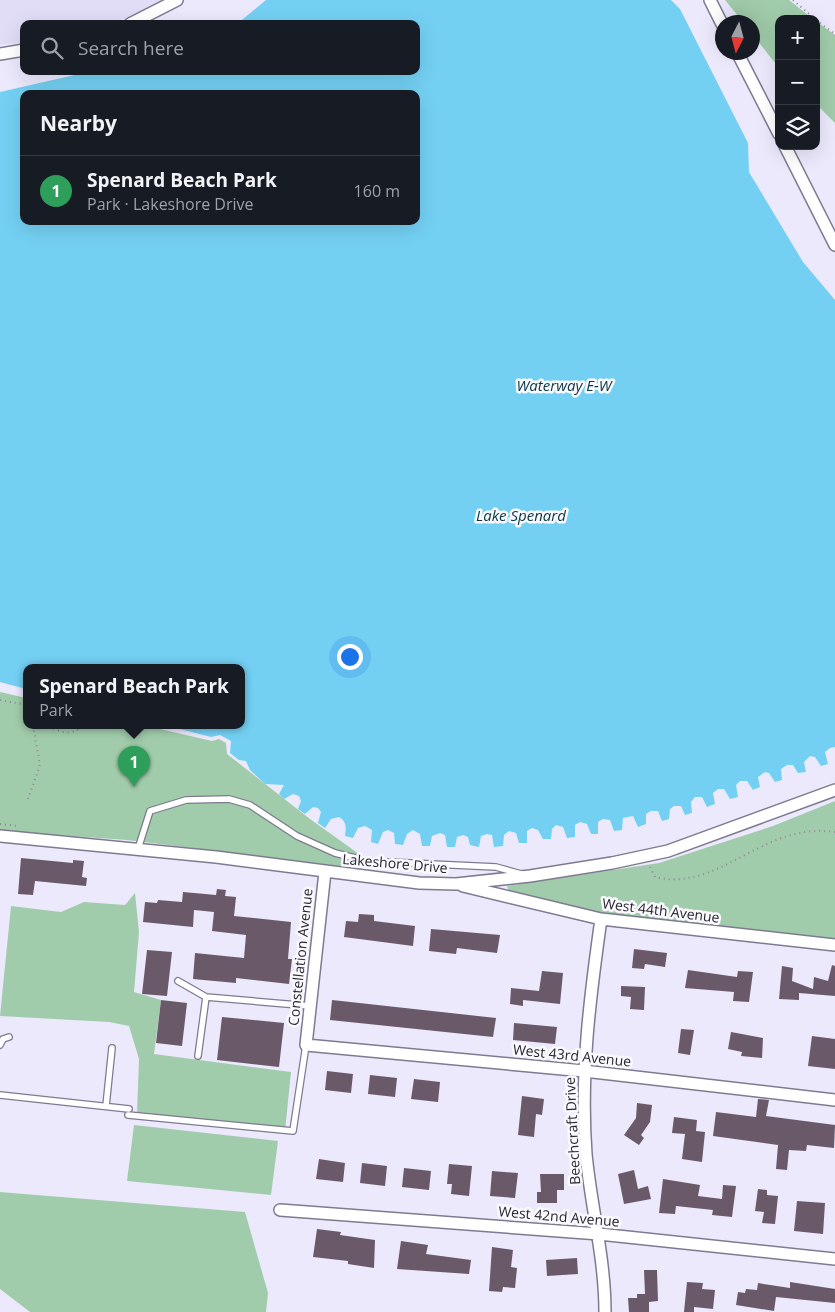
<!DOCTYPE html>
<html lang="en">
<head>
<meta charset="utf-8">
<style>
  body { margin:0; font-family:"Open Sans",sans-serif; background:#242831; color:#f1f3f6 }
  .controls { position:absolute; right:15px; top:15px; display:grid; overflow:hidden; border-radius:10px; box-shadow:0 5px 20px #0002 }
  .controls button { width:45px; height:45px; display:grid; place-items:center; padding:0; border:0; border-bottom:1px solid #363941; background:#171b24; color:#f1f3f6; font:25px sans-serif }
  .compass { position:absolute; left:715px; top:15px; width:45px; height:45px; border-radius:50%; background:#171b24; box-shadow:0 5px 20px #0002; rotate:186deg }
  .you { position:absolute; left:349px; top:656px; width:18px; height:18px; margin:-12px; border:4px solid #fff; border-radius:50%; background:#1a73e8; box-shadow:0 0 0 8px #1a73e833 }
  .badge { display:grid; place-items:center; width:32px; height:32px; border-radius:50%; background:#546ce1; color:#fff; font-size:16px; font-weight:700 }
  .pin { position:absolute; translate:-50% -41px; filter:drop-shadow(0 1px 2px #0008) }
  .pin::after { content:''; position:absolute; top:26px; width:18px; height:15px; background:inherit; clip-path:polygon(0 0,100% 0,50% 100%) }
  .popup { position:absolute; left:23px; top:664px; width:222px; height:65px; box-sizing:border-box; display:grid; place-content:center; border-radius:10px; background:#171b24; filter:drop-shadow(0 1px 4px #0005); font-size:16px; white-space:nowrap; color:#9ea1a6 }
  .popup b { font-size:19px; color:#f1f3f6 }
  .popup::after { content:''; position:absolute; left:50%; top:100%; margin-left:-10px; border:10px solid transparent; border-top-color:#171b24 }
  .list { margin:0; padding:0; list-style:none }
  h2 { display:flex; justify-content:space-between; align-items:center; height:65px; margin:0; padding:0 20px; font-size:21px }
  h2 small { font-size:16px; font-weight:400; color:#9ea1a6 }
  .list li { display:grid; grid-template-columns:32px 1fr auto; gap:15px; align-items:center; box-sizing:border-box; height:70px; padding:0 20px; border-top:1px solid #363941 }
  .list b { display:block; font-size:19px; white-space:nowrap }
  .list p { margin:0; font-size:16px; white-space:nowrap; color:#9ea1a6 }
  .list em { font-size:16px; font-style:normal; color:#9ea1a6 }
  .icon { flex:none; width:28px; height:28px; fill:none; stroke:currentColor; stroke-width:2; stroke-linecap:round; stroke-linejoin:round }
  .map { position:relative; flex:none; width:835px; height:1312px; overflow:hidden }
  .search { position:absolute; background:#171b24; box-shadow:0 5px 20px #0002; left:20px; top:20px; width:400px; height:55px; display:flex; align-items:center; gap:12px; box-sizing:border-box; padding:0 18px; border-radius:10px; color:#9ea1a6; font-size:19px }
  .panel { position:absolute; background:#171b24; box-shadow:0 5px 20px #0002; left:20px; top:90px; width:400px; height:135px; border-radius:10px }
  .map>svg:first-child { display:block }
  .built { fill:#e2ddf7 }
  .green { fill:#a1ccab }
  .water { fill:#73d0f3; fill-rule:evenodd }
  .building { fill:#6a5969 }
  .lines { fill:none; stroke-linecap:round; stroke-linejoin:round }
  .lane-casing { stroke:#7e7a90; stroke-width:8 }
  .street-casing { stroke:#7e7a90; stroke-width:14 }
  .path { stroke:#8c8997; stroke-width:2; stroke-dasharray:1 4; stroke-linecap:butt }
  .lane { stroke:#fff; stroke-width:5.5 }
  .street { stroke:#fff; stroke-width:11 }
  .labels { text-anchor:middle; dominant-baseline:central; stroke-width:5; stroke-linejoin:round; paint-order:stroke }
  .street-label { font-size:14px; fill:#28262f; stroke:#faf9fe }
  .water-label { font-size:15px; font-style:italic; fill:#0a3645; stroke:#faf9fe }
</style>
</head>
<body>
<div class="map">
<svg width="835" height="1312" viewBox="0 0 835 1312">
  <rect width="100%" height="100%" fill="#ede9fd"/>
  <path class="built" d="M0,0H164L140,14L106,24H24V42L0,45Z"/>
  <path class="green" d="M725,0H789L813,19H779V68L753,35L752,22H743Z
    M816,21L835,35V123L816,104Z
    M0,692L26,698L27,726H147L212,741L219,739L226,743L227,754L310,819L359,854L347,867L127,840L0,831Z
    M835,801V945L601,919L509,892L507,886L659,863L773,826Z
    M135,893L139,932L134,992L161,1000L154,1054L291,1072L285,1131L137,1113L139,1059L129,1026L109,1022L0,1016L11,906L61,912L84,902L125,905Z
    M134,1125L278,1141L271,1195L127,1181Z
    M0,1192L245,1212L268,1293L266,1312H30L0,1289Z"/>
  <path class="water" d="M266,0H671L680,9L748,143L749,172L803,262L835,300V747L830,748L825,752L828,764L821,766L815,757L810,756L804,762L806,772L798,773L793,765H787L781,769L782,780L775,782L769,773L765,772L758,777L760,787L753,790L747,781H740L736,785L738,797L730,799L724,789H718L713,793L715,804L707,807L702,797H695L691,802L692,813L685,815L681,806H674L670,809L669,819L662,821L658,811H651L646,814V824L638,827L633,816L623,818L622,830L614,831L610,820L603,819L598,822V834H591L587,824L580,822L575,825V837L567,838L563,827L556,825L552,829L551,839H543L538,830L532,828L527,831V843H519L516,833L509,831L504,835L503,846L494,847L492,835L487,834L481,836L479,847L470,845L468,837L463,835L457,837L455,847H447L445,835L440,833L432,836L430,846H422L420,834L413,830L407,834L403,845L395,844L394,833L388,830L383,832L378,844L371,842L372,830L365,826L358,828L353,838L345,836C346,827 347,822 339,817L331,819L325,828L318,823L321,812L318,808L313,807L305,814L298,809L301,801L299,796L293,794L284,799L279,794L284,785L265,784L250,770L246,761L239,760L230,753L231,741L220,735L211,737L168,726H242V668H27L26,689L0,682V92L92,71H416V24H237ZM24,94H416V221H24Z"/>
  <path class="building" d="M21,858L73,863V860L84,861L82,877L87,878L86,886L35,881L33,895L18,894Z
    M217,889L226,890L225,896L236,897L234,916L291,922L288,959H292L289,984L236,978V983L193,979L195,953L244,958L246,935L212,931L214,912L194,910L193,927L143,922L145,902L157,903L158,900L182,902L183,892L216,895Z
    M359,914L374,915V921L415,926L413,946L344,937L346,921L358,922Z
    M431,929L500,935L497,953L457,948L456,954L429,951Z
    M634,949L667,953L665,967L645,964L644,969L632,968Z
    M147,950L172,952L167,996L142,994Z
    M832,965L835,966V996L799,993V1000L779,999L782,966L793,968L792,981L813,989L814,977L828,981Z
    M688,970L737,977L738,971L753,972L749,1002L733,1001L734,992L685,988Z
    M542,971L563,973L560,1004L523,1000V1006L510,1004L511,988L539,991Z
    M621,986L645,987L644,1010L630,1009L631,997L621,996Z
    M161,1000L187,1003L182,1046L156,1043Z
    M332,1000L496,1018L493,1037L330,1020Z
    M222,1017L284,1023L279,1067L217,1060Z
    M514,1023L557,1027L555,1044L513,1040Z
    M681,1029L694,1030L690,1055L678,1053Z
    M731,1032L763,1038L762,1058L741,1056L742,1052L728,1049Z
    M812,1036L835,1039V1069L808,1066Z
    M327,1071L353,1074L351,1093L325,1090Z
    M370,1075L397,1078L395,1097L368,1094Z
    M414,1079L440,1082L438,1102L411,1099Z
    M522,1096L544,1099L542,1115L536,1114L534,1137L518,1135Z
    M758,1099L769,1100L766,1116L835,1125L834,1148L807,1145L806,1151L789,1150L787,1170L776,1169L778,1145L713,1136L716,1112L756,1117Z
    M637,1103L652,1105L650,1122L641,1135L644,1138L639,1145L624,1135L636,1118Z
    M674,1117L697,1120L696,1131L705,1132L702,1162L682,1159L685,1134L672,1133Z
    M319,1159L345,1163L343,1182L316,1179Z
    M362,1163L387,1166L385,1186L360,1183Z
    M449,1164L472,1166L469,1196L451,1194L452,1184H447Z
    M404,1168L431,1171L429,1190L402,1187Z
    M634,1170L638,1189L648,1186L651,1199L624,1204L618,1174Z
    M492,1171L518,1173L515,1198L490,1196Z
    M540,1174H564V1190H557V1203H537V1192H541Z
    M663,1179L700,1185L698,1196L722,1199L723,1185L736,1186L732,1217L712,1215L713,1210L676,1206L675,1214L659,1213Z
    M758,1189L767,1190V1195L778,1196L775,1224L762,1223L764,1212L755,1211Z
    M797,1201L825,1203L823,1234L794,1231Z
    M317,1229L341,1232L340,1235L375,1240L374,1268L348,1264V1261L313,1257Z
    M401,1241L428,1245L426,1254L471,1260L469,1274L397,1269Z
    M492,1247L513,1250L511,1267L517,1268L515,1288L503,1287L502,1292L489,1291Z
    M577,1258L578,1274L547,1276L546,1260Z
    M644,1270H657L658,1301L649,1302V1312H629L628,1298H637V1294H645Z
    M687,1282L703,1283L702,1289L715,1290L713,1309L694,1307V1312H684Z
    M790,1282L835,1289V1303L776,1297L774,1311L736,1305L738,1292L745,1293L746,1289L757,1290L758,1283L790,1288Z"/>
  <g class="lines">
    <g class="lane-casing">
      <path id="lane" d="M138,849L150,811L186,800L229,799L250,805L297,836L335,853L367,861L496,867L521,874
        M178,981L206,997
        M0,1045L3,1039L9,1037
        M198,1056L206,997L310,1006
        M0,1095L129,1109
        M106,1106L112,1048
        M128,1115L293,1131L306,1045"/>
    </g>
    <g class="street-casing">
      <path id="street" d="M710,0L722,24
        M130,24L177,0
        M737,52L779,134
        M0,54L24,50
        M785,146L835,245
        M0,836L216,857L419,883L456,884L530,876L612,863L668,851L835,790
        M325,872L306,1045L584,1071L835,1100
        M463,886L601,919L835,945
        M601,919C590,997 580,1074 586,1154C591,1207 605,1258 605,1312
        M280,1210L599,1234L835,1259"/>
    </g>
    <path class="path" d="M793,0L815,19
      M816,20L835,34
      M0,700L22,704L27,708
      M49,726C60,733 73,736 82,726
      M28,799L40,765L33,726
      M0,824L18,826
      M650,867L655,877C720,893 763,821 835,832"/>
    <use href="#lane" class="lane"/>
    <use href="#street" class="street"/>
  </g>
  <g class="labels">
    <g class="street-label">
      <text transform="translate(395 863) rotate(5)">Lakeshore Drive</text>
      <text transform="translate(661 910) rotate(7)">West 44th Avenue</text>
      <text transform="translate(300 957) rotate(-84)">Constellation Avenue</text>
      <text transform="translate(572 1055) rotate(6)">West 43rd Avenue</text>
      <text transform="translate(572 1131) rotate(-93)">Beechcraft Drive</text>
      <text transform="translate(559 1216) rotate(5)">West 42nd Avenue</text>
    </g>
    <g class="water-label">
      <text x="564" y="385">Waterway E-W</text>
      <text x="521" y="515">Lake Spenard</text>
    </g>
  </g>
</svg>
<div class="controls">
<button>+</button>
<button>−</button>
<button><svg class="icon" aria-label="layers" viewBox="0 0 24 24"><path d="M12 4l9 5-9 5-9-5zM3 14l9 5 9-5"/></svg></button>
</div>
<svg class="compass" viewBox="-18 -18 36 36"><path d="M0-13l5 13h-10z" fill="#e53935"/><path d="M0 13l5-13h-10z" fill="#9ea1a6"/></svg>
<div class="you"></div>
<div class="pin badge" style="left:134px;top:787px;background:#2e9e5b">1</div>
<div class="popup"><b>Spenard Beach Park</b>Park</div>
<div class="search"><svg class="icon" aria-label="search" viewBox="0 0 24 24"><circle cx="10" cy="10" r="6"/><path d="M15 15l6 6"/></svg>Search here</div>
<section class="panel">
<h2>Nearby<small></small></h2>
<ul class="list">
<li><span class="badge" style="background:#2e9e5b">1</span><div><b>Spenard Beach Park</b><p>Park · Lakeshore Drive</p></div><em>160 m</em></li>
</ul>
</section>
</div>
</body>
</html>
